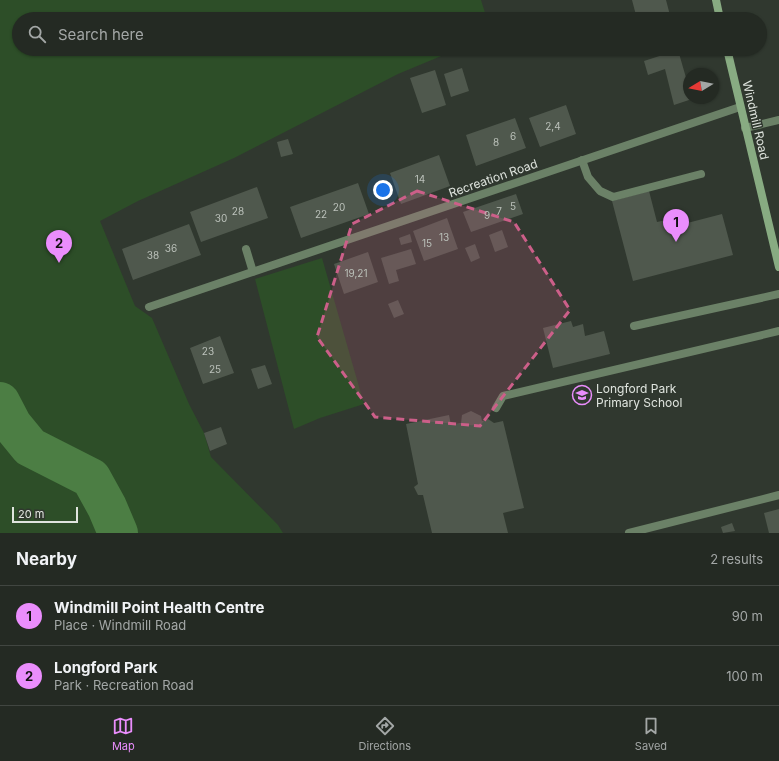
<!DOCTYPE html>
<html lang="en">
<head>
<meta charset="utf-8">
<style>
  body { margin:0; font-family:Inter,sans-serif; background:#2c322b; color:#f1f3f6 }
  .compass { position:absolute; left:683px; top:68px; width:36px; height:36px; border-radius:50%; background:#242a23; box-shadow:0 1px 3px #0004; rotate:260deg }
  .scale { position:absolute; left:12px; bottom:10px; width:66px; box-sizing:border-box; padding-left:4px; border:2px solid #dfe4de; border-top:0; font-size:11px; line-height:14px; white-space:nowrap; color:#dfe4de; -webkit-text-stroke:3px #30382f; paint-order:stroke }
  .you { position:absolute; left:383px; top:190px; width:14px; height:14px; margin:-10px; border:3px solid #fff; border-radius:50%; background:#1a73e8; box-shadow:0 0 0 6px #1a73e833 }
  .badge { display:grid; place-items:center; width:26px; height:26px; border-radius:50%; background:#ea8dfc; color:#111; font-size:13px; font-weight:700 }
  .pin { position:absolute; translate:-50% -33px; filter:drop-shadow(0 1px 2px #0008) }
  .pin::after { content:''; position:absolute; top:21px; width:14px; height:12px; background:inherit; clip-path:polygon(0 0,100% 0,50% 100%) }
  .list { margin:0; padding:0; list-style:none }
  h2 { display:flex; justify-content:space-between; align-items:center; height:52px; margin:0; padding:0 16px; font-size:17px }
  h2 small { font-size:13px; font-weight:400; color:#a3a7a6 }
  .list li { display:grid; grid-template-columns:26px 1fr auto; gap:12px; align-items:center; box-sizing:border-box; height:60px; padding:0 16px; border-top:1px solid #414641 }
  .list b { display:block; font-size:15px; white-space:nowrap }
  .list p { margin:0; font-size:13px; white-space:nowrap; color:#a3a7a6 }
  .list em { font-size:13px; font-style:normal; color:#a3a7a6 }
  .icon { flex:none; width:22px; height:22px; fill:none; stroke:currentColor; stroke-width:2; stroke-linecap:round; stroke-linejoin:round }
  .map { position:relative; flex:none; width:779px; height:533px; overflow:hidden }
  .search { position:absolute; background:#242a23; box-shadow:0 1px 3px #0004; left:12px; right:12px; top:12px; height:44px; display:flex; align-items:center; gap:10px; box-sizing:border-box; padding:0 14px; border-radius:22px; color:#a3a7a6; font-size:15px }
  .sheet { height:172px; background:#242a23 }
  nav { display:flex; justify-content:space-around; align-items:center; box-sizing:border-box; height:56px; border-top:1px solid #414641; background:#242a23; font-size:11px; color:#a3a7a6 }
  nav a { display:grid; justify-items:center; gap:2px }
  nav .on { color:#ea8dfc }
  .map>svg:first-child { display:block }
  .green { fill:#2d4e28 }
  .lines { fill:none; stroke-linecap:round; stroke-linejoin:round }
  .river { stroke:#4c7e44; stroke-width:40 }
  .building { fill:#4f584d }
  .lane { stroke:#6b8167; stroke-width:8 }
  .street { stroke:#6b8167; stroke-width:8 }
  .secondary { stroke:#88ab82; stroke-width:8 }
  .marked { fill:#cc5f89; fill-opacity:0.2; stroke:#cc5f89; stroke-width:3; stroke-dasharray:8 5; stroke-linejoin:round }
  .labels { text-anchor:middle; dominant-baseline:central; stroke-width:3; stroke-linejoin:round; paint-order:stroke }
  .number-label { font-size:10px; fill:#bbc1ba }
  .street-label { font-size:12px; fill:#dfe4de; stroke:#30382f }
  .poi-label { font-size:12px; fill:#dfe4de; stroke:#30382f; text-anchor:start }
</style>
</head>
<body>
<div class="map">
<svg width="779" height="533" viewBox="0 0 779 533">
  <rect width="100%" height="100%" fill="#30382f"/>
  <path class="green" d="M0,0H481L487,19H19V49H458L398,74L234,158L138,201L100,221L135,306L152,318L189,404L204,433L211,457L278,525L283,533H0Z
    M322,258L364,404L320,418L294,429L255,279Z"/>
  <g class="lines">
    <path class="river" d="M0,402L12,425L30,447L91,478L107,507L118,533"/>
  </g>
  <path class="building" d="M632,0H666L671,19H637Z
    M678,50L689,88V98H692V99L674,105L665,69L648,75L644,61Z
    M462,68L469,91L451,97L444,74Z
    M435,70L446,105L422,113L410,78Z
    M566,105L576,134L540,147L529,118Z
    M515,118L526,148L476,166L466,135Z
    M288,139L293,154L281,157L277,142Z
    M439,155L450,186L401,204L390,173Z
    M358,183L369,214L301,238L290,207Z
    M257,187L268,218L201,242L190,212Z
    M649,191L657,222L666,220L668,228L722,214L733,255L633,281L612,201Z
    M516,194L523,214L471,232L463,212Z
    M447,218L458,249L424,261L413,231Z
    M189,224L201,255L133,280L122,249Z
    M502,230L508,247L495,252L489,235Z
    M410,234L412,242L401,245L399,238Z
    M475,244L480,258L471,262L465,248Z
    M411,249L416,264L396,270L399,281L389,284L381,258Z
    M368,252L378,282L344,294L334,264Z
    M398,300L404,314L394,318L388,304Z
    M571,321L573,327L583,324L585,336L604,331L610,354L553,368L543,328Z
    M220,336L234,373L203,384L190,348Z
    M265,365L272,384L258,389L251,369Z
    M471,411L481,416L482,421L488,419L494,423L503,421L524,508L503,513L508,533H432L423,495H418L414,487L418,484L406,424L449,415L451,425L461,423L462,415Z
    M221,427L227,444L210,451L204,433Z
    M779,509V533H769L764,513Z
    M732,523L735,531L723,533L721,527Z"/>
  <g class="lines">
    <path class="lane" d="M745,128L779,120
      M582,160L588,177L600,191L613,197L701,174
      M634,326L779,294
      M496,408L503,396L779,331
      M629,533L779,495"/>
    <path class="street" d="M246,249L253,272
      M149,307L740,107"/>
    <path class="secondary" d="M716,0L720,19
      M727,49L779,267"/>
  </g>
  <path class="marked" d="M417,191L514,222L570,310L480,426L375,417L317,337L352,224Z"/>
  <defs>
    <g id="school-ring" transform="scale(1)"><circle r="9.5" fill="#30382f" stroke="#ea8dfc" stroke-width="1.5"/><path d="M0-5L7-2L0 1L-7-2ZM-4 1L0 2.5L4 1V4Q0 6-4 4Z" fill="#ea8dfc"/></g>
  </defs>
  <g fill-rule="evenodd">
    <use href="#school-ring" x="582" y="395"/>
  </g>
  <g class="labels">
    <g class="number-label">
      <text x="553" y="126">2,4</text>
      <text x="513" y="136">6</text>
      <text x="496" y="142">8</text>
      <text x="420" y="179">14</text>
      <text x="513" y="206">5</text>
      <text x="339" y="207">20</text>
      <text x="238" y="211">28</text>
      <text x="499" y="211">7</text>
      <text x="321" y="214">22</text>
      <text x="487" y="215">9</text>
      <text x="221" y="218">30</text>
      <text x="444" y="237">13</text>
      <text x="427" y="243">15</text>
      <text x="171" y="248">36</text>
      <text x="153" y="255">38</text>
      <text x="356" y="273">19,21</text>
      <text x="208" y="351">23</text>
      <text x="215" y="369">25</text>
    </g>
    <g class="street-label">
      <text transform="translate(756 120) rotate(77)">Windmill Road</text>
      <text transform="translate(493 178) rotate(-19)">Recreation Road</text>
    </g>
    <g class="poi-label">
      <text x="596" y="388">Longford Park<tspan x="596" dy="14">Primary School</tspan></text>
    </g>
  </g>
</svg>
<svg class="compass" viewBox="-18 -18 36 36"><path d="M0-13l5 13h-10z" fill="#e53935"/><path d="M0 13l5-13h-10z" fill="#a3a7a6"/></svg>
<div class="scale">20 m</div>
<div class="you"></div>
<div class="pin badge" style="left:676px;top:242px">1</div>
<div class="pin badge" style="left:59px;top:263px">2</div>
<div class="search"><svg class="icon" aria-label="search" viewBox="0 0 24 24"><circle cx="10" cy="10" r="6"/><path d="M15 15l6 6"/></svg>Search here</div>
</div>
<section class="sheet">
<h2>Nearby<small>2 results</small></h2>
<ul class="list">
<li><span class="badge">1</span><div><b>Windmill Point Health Centre</b><p>Place · Windmill Road</p></div><em>90 m</em></li>
<li><span class="badge">2</span><div><b>Longford Park</b><p>Park · Recreation Road</p></div><em>100 m</em></li>
</ul>
</section>
<nav>
<a class="on"><svg class="icon" aria-label="map" viewBox="0 0 24 24"><path d="M3 6l6-2 6 2 6-2v14l-6 2-6-2-6 2zM9 4v14M15 6v14"/></svg>Map</a>
<a><svg class="icon" aria-label="directions" viewBox="0 0 24 24"><path d="M12 3l9 9-9 9-9-9zM9 14v-3h6M13 9l2 2-2 2"/></svg>Directions</a>
<a><svg class="icon" aria-label="saved" viewBox="0 0 24 24"><path d="M7 4h10v16l-5-4-5 4z"/></svg>Saved</a>
</nav>
</body>
</html>
